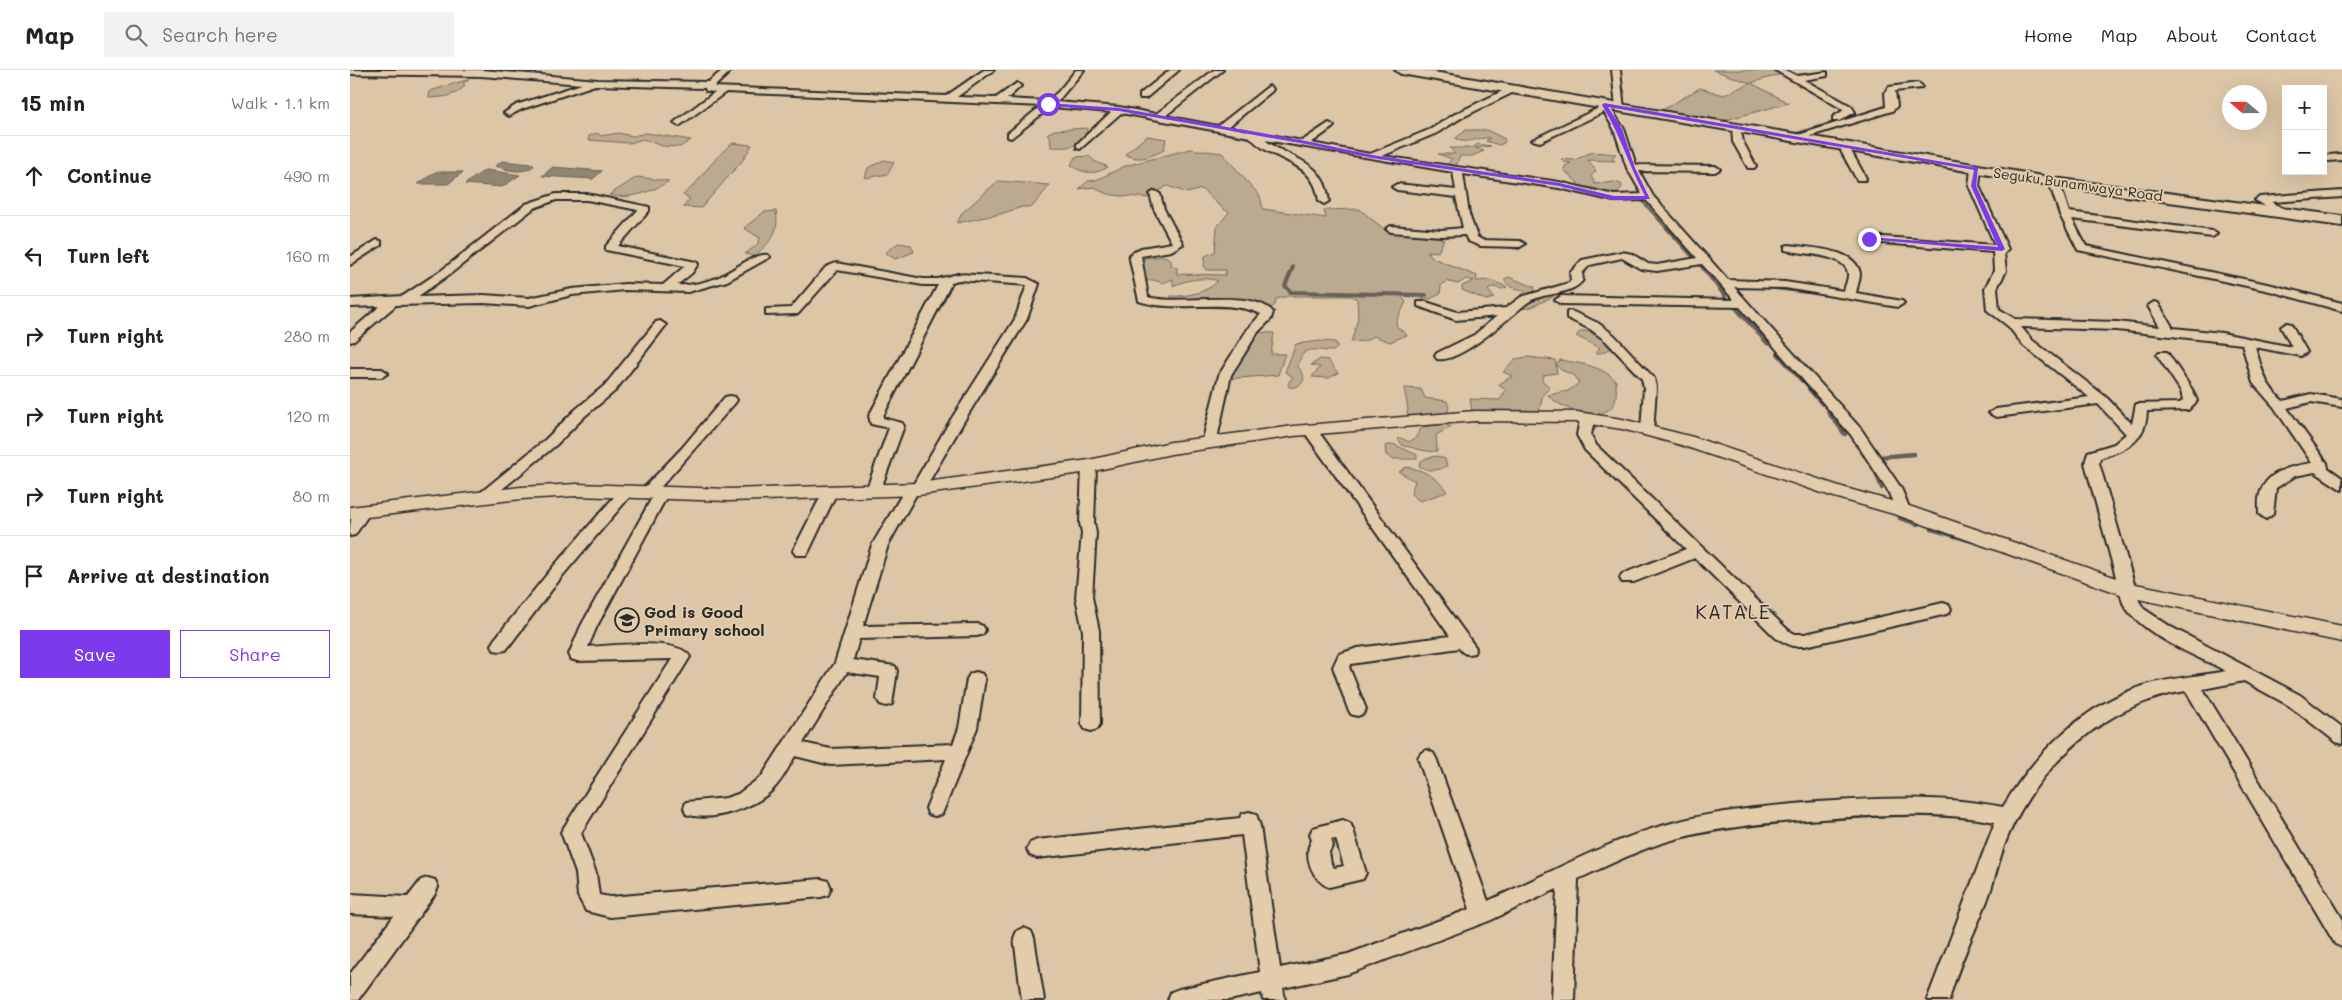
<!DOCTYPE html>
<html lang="en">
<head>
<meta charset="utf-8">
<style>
  body { margin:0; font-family:Mali,sans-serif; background:#f2f2f2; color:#222 }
  .controls { position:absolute; right:15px; top:15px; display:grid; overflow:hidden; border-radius:0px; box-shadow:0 5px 20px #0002 }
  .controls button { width:45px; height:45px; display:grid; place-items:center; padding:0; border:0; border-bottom:1px solid #e0e0e0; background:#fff; color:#222; font:25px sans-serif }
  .compass { position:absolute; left:1872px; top:15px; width:45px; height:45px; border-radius:50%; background:#fff; box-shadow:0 5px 20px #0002; rotate:290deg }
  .stop { position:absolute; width:15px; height:15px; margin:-11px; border:4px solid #7c3aed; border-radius:50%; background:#fff }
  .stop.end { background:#7c3aed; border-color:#fff; box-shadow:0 1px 5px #0008 }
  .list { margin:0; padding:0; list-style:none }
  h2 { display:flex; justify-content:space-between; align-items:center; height:65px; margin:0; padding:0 20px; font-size:21px }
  h2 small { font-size:16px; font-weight:400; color:#767676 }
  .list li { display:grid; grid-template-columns:32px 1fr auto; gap:15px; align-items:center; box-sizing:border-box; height:80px; padding:0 20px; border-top:1px solid #e0e0e0 }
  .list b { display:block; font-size:19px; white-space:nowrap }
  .list em { font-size:16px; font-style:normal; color:#767676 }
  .actions { display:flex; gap:10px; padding:15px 20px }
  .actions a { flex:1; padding:11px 0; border:1px solid #7c3aed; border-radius:0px; text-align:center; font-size:18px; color:#7c3aed }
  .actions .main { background:#7c3aed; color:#fff }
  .icon { flex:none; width:28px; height:28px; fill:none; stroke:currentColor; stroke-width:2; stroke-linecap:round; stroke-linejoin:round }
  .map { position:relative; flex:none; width:1992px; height:930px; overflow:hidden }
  header { display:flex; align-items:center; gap:30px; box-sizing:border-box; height:70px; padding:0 25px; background:#fff; border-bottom:1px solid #e0e0e0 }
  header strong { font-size:24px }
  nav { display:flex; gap:28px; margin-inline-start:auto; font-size:18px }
  .search { width:350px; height:45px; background:#f2f2f2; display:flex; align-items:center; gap:12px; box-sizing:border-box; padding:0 18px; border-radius:0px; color:#767676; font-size:19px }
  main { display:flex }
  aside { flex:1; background:#fff }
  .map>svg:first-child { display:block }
  .green { fill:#bba990; stroke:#736a5e }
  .water { fill:#918472; stroke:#686056 }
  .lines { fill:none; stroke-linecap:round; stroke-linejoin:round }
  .stream-far2 { stroke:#686056; stroke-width:2.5 }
  .stream-far1 { stroke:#686056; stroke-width:4 }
  .stream { stroke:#686056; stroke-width:4.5 }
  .minor-casing { stroke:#2b2b2b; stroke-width:4 }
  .tertiary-casing { stroke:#2b2b2b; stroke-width:3 }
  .secondary-casing { stroke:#2b2b2b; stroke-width:4 }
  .minor { fill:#e3ccac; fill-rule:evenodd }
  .tertiary { fill:#e3ccac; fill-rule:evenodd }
  .secondary { fill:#e3ccac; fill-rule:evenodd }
  .route { fill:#7c3aed }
  .labels { text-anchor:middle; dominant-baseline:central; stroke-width:4; stroke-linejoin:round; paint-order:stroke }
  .far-street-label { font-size:14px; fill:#2b2b2b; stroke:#e3ccac }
  .poi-label { font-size:16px; font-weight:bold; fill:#2b2b2b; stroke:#e3ccac; text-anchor:start }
  .quarter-label { font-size:19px; letter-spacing:1px; fill:#2b2b2b; stroke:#e3ccac }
</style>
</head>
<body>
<header>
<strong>Map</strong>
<div class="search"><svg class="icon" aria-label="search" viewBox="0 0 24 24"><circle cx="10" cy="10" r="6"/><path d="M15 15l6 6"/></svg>Search here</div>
<nav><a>Home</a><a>Map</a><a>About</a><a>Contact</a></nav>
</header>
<main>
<aside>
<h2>15 min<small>Walk · 1.1 km</small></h2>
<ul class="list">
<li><svg class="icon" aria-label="ahead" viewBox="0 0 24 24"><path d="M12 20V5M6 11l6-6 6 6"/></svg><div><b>Continue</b></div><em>490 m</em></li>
<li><svg class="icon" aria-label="left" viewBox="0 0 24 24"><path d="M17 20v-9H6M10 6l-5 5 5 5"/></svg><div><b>Turn left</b></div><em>160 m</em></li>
<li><svg class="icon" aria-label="right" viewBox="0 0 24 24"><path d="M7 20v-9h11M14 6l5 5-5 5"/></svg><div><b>Turn right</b></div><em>280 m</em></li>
<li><svg class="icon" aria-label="right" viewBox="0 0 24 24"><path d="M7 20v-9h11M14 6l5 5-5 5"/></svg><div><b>Turn right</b></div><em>120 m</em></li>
<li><svg class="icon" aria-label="right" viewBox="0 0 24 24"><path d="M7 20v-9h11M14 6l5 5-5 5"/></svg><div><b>Turn right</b></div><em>80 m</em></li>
<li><svg class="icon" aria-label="arrive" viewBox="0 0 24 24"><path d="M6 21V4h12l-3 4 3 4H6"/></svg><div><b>Arrive at destination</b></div></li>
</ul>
<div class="actions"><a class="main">Save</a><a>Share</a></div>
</aside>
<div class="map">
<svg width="1992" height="930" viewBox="0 0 1992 930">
  <rect width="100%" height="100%" fill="#dcc6a7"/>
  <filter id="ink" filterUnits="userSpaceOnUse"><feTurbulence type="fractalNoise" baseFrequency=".02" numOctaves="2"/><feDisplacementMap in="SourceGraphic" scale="10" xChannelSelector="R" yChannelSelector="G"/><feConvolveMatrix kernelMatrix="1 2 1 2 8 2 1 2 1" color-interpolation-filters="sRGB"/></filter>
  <g filter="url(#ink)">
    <path class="green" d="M1363,0H1425L1432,4L1401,13L1439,33L1368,52L1309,42L1350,18L1374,25L1400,13Z
      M116,10H119L113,13L115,16C104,27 94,27 79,28L80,21Z
      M737,58C736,78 717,78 701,77L700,67L697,64L704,60Z
      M1116,60H1137L1155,69L1154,73L1149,75L1136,71L1140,68C1128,67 1119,74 1107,70L1106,68Z
      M247,63L251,66L268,63L283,66L296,63L341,70L330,77L312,76L293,69L280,73L238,70L239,66Z
      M797,66L816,69L814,80C800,87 789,92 775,84Z
      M383,73L402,75L392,91L351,138L333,137L340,129L333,125C354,108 360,90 383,73Z
      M1128,74L1141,76L1125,78L1134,81L1122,86H1110L1107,94L1102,97L1095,96L1102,89L1088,84H1105L1100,78H1122Z
      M840,79L872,83L910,126L913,139L976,148L974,140L1009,139L1038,162L1092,165L1091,169H1094L1088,182L1077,181L1083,188L1127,206L1126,211L1140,210L1157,217L1152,219L1143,217L1138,220L1144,228L1136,230L1112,220V216L1124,211L1116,209L1108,214L1096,211L1091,216L1090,224L1080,229L1051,226L1056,232L1046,252L1047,257L1057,265L1040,272L1024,266L1015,271L1001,272L1008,249L1007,229L1001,226H938L926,229L925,235L920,239L908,233L821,230V226C836,227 858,222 868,211C855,206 835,210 823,216V209L813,213L803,210L792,212L786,189L815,186L821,190V195L827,198V204L875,205L876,200H857L854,196L855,186L865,182L867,157L879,142C868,137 861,126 851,119L838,123L817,116L798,128C782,125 757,129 745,117L729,119L738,111L746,110L775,96Z
      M1242,82L1266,84L1262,88L1265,91L1238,90L1246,101L1241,106L1245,114L1265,112L1271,114L1272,117L1265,126L1236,125L1224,122L1223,119L1228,113L1214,100L1215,96L1221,93L1214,92L1211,89L1225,90Z
      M739,86L744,91L758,97C745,105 733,104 721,95L725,87Z
      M534,90L544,92L538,104L515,108L518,98Z
      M287,107L319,111C302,122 279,130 259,125Z
      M648,111L700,115L682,137H672L650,144L607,153L612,143Z
      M426,141C430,163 420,172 405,186L395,184L407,175L410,168L394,158L414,142Z
      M548,173L561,175L564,182L545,189L535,183Z
      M1158,207L1185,217L1184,221L1199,224L1203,227L1179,238L1169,239L1164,236L1167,229L1176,221L1161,217L1155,212V209Z
      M1231,261H1237L1260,272L1262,278L1251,283H1245L1250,278L1226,266Z
      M904,262L924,263L921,284H935L928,305L876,309Z
      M970,271L985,272L988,277L983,281C966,281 952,273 948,297C959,307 953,319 939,317L938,313L943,307L935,302L946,274Z
      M1178,287L1205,290L1207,303L1194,305L1192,311L1200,317L1193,325L1189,341L1175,340L1162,345L1122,342L1120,329L1150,330L1156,320L1148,315L1162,306L1153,302L1165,289Z
      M970,289L978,290L988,303L979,308L962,307L970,297L961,295Z
      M1210,290C1229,293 1253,296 1266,311C1266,317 1267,325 1265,331C1257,356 1209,339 1198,325L1218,321L1229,313L1225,306L1211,300L1206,295Z
      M1054,318L1071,319L1075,328L1097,331L1099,338L1097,343L1064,348L1057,344L1058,339Z
      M1095,354L1101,357L1086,365L1087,381C1075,383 1065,377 1053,376L1048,369L1051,368L1059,372L1065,368L1072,357Z
      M1043,374L1067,385V389H1042L1036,385L1035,376Z
      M1087,386L1095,389L1097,396C1087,401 1080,402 1069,396L1070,392L1076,388Z
      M1056,397C1074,400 1087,407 1097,422L1070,431L1061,424L1065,411L1049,402Z"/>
    <path class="water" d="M152,91L182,94L184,96C171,105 159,100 145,96Z
      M203,97L252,101L243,109L192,106Z
      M135,100H137L170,105L152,117L115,114Z
      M85,102H113L98,114H68Z"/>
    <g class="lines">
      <path class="stream-far2" d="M1271,12L1274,22
        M1441,65L1534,37L1538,33
        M1292,131L1318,160"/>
      <path class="stream-far1" d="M1317,158L1346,190
        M1126,162L1132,172
        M1162,177L1169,178
        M1350,194L1375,226
        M943,197L935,216L941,222L1076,225
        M1417,217L1457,222
        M1384,236L1418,274
        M1428,284L1452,311
        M1459,319L1472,334
        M1478,342L1492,360
        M1241,360L1246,356H1256"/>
      <path class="stream" d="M1491,359L1495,364
        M1239,362L1243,359
        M1506,374L1515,386
        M1530,390L1529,387L1564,384
        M1525,400L1532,418
        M1550,448L1568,454
        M1582,459L1622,471"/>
      <g class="minor-casing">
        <path id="minor" d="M0,0H131L248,10L358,12L373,0H382L364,17L596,26L634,0H644L607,27L646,28L667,13L671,16L657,29L697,31L708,22L726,0H734L707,32L769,37L806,44L864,0H873L815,46L868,56L919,16L923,19L922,21L878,57L952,71L979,53L984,56L982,58L961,73L1020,84L1081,59L1105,44L1163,16L1166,17V21L1111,48L1087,63L1032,86L1209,112L1264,125L1292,124L1277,98L1264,59L1254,42L1190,72L1182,70L1251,37V33H1257L1274,59L1286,95L1365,96L1370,99L1365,102L1289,101L1303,126L1378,210L1435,212L1494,221C1495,216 1498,210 1498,205C1499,184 1451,184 1435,180V176L1439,175C1458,178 1507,178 1510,204C1510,209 1507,217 1506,223L1552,231L1554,233L1548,237L1435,218L1384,217L1511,359L1551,418L1560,440L1553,445L1548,444L1537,419L1501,365L1390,237L1211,234L1205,230L1211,226L1384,230L1352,194L1307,201L1291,199L1272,188L1240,195L1232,203L1233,210C1220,227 1193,221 1177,233C1159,247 1110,294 1087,289L1085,286L1087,283L1124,265L1147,246L1106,250L1068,236V232H1076L1107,242L1156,238L1171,227L1219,213L1221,210L1220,203L1232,190L1272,182L1282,184L1298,194L1307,195L1347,188L1296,130L1264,131L1209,118L1113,104L1119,144L1127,167L1132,170L1170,171L1175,174L1170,177L1130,176L1118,171L1115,165L1091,166L1041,162L1036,159L1041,156L1091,160L1113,158L1106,127L1047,120L1042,117L1047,114L1106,120L1103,102L915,70C942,91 974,89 979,131L974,134L969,131C964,88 924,94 900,67L771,43L730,79L727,78V74L761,42L701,37L661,68L658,67V63L691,36L376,22L329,56L324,53L326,51L365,22L356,21L355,18L245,15L172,39L159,46L154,43L166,35L232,14L131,6L0,4Z
          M820,0H829L796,28H790V24Z
          M1262,0H1270L1274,40L1266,38Z
          M1425,0H1435L1447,6L1477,2V6L1454,10L1501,36L1505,42L1489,51H1483V47L1494,40Z
          M1568,13L1572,16L1571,18L1545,21L1547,36L1542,41L1447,70L1439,68L1536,37L1535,23L1539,17Z
          M1382,55L1390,57L1393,72L1406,96L1404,98H1398L1383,72Z
          M1497,74L1502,77L1501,81L1516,108L1515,110H1507L1491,81L1494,75Z
          M1992,84V90L1978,91L1973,88L1978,85Z
          M1626,96L1631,99L1629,116L1658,179L1654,184L1656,201L1647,218L1649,239L1665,249L1767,252L1810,257L1798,236L1804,232L1808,233L1823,258L1872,263L1942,277L1931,257L1937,253L1941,254L1957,282L1951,286L1905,277C1913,301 1913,313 1933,331L1961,324L1992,329V337L1961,332L1937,338L1977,393L1978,398L1992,408V420L1965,402L1945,406L1926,418L1923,444L1916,449L1909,444C1909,438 1908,430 1910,424C1916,401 1942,396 1962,393L1924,337L1903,313L1892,274L1767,260L1671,257L1682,270L1756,327L1782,354L1786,334L1830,333L1833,330L1831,321L1807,285L1809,282H1817L1843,321L1847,331L1838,340L1797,341C1796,372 1775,380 1750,388L1749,393L1789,531L1794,539L1821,557L1950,625L1992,657V674L1986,672L1938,635L1894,611L1853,619L1992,848V877L1985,874L1836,621C1757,633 1690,693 1658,766C1649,787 1645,810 1637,831C1624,864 1608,895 1599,930H1577L1645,752C1588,741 1530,745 1472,749C1424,752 1368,757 1322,770C1289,779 1259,795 1228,809L1224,930H1202L1207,819L1139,851L998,904L933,918L935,930H913L912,923L879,930H818L821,922L829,919L910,902L892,765L687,788L680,785L677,779L680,773L687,770L890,748L892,744L899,742L906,744L910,756L930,898L998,884L1120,839L1068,688L1071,683L1077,680L1083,683L1086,688L1138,831C1198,804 1258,770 1322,753C1369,740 1420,736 1468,732C1531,728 1591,725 1653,737C1686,682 1735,634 1796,615C1822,608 1849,606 1876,601C1845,585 1790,564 1773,533L1735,393L1738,382L1764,374L1776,364L1748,334L1646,347L1639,343L1646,339L1739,327L1674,276L1658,256L1637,240L1635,218L1644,201L1643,182L1519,172L1514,169L1519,166L1645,175L1619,116L1621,99Z
          M1704,109L1709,112L1719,142L1862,161L1867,164L1862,167L1722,149L1736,176L1922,215L1992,233V241L1920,221L1728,180L1710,145L1699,112Z
          M805,121L810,124L814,139L833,174L821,181L791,186L798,227C827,236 902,218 923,242L921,249L908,262L881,305L866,373L859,377L852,373L869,305L897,260L911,244C872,227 828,244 789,231L779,185L791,178L822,173L804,139L800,124Z
          M1992,121V127L1922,132L1937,141V145L1933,146L1905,130L1910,127Z
          M206,124H237L299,137V141L268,176L346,192L348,194L342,203L327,215C341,216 356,212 369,207C381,202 406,182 418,185L420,187L377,211L338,222L275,220L222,225L179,236L134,233L46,235L4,271L0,272V262L30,236L0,237V229L53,226L92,200L176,134ZM206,130H237L288,140L256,176V180L335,196L313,215L275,214L222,219L179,228L134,225L67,227L100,204L184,138Z
          M27,170L31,171V175L0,195V187Z
          M486,193L573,209H588L608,204L677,208L689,214L677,249L614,351L573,422L567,423L538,475L513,556L627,554L633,556L635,560L633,564L627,566L509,569L503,590L545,596L547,601L542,634L536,636L530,634L527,629L530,607L497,602L453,673L481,679L603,674L609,658L617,609L620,604L626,602L632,604L635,609L627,658L592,744L585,746L578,744L576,738L596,689L481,695L445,686C439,696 434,707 426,716C409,737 362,753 336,744L334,738L336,732L376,728L388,724L412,706L485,593L522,475L557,416L563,415L600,351L665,249L677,215L608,210L602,212L533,346V348L552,353L554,356L530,421L523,426L516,421L539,358L521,354L519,346L588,215H573L487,200L448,244L416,245V239L441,238L476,197Z
          M1221,241L1248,253L1264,265L1304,308L1306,318L1303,363H1293L1291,360L1294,318L1292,309L1256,271L1240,259L1217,248V242Z
          M310,251L316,255L265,321L235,346L206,375L140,429H130L128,426L130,423L196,369L225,340L255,315L306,252Z
          M0,299H32L38,303L32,307H0Z
          M380,326L385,327L387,330L385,333L308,420L316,421L318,424L247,556L238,577C260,576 330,567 340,587L231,763L246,803L249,825L260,827L471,809L478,811L481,818L478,825L471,827L260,847L236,841L228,826L226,803L211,762L322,589L227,591L221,589L219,584L231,556L303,426L297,428L292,426L290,423L292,420L332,378L375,327Z
          M1237,346L1244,350L1241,365L1246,375L1438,560L1445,564H1455L1593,533L1599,535L1601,539L1599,543L1593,545L1455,576H1442L1426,568L1345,488L1284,512H1272L1270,508L1272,504L1336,479L1235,380L1227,365L1230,350Z
          M960,356L965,357L1126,578L1124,583C1117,585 1113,584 1109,578L1001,594L999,597L1016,639L1013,644L1007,646L1001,644L998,639L983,597L989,584L1008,578L1100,566L955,363L953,360L955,357Z
          M739,391L746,396L744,453L746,463L742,527L749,561L750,654L747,659L741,661L735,659L732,654L733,561L726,527L732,463L730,453L732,396Z
          M276,417L283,422L281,425L213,505L156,580L150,581L144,580L142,575L144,570L203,497L271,419Z
          M480,417L487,422L459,481L456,485H446L443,481L473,422Z
          M14,436L21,441L5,465L0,466C0,454 0,440 14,436Z
          M993,750L1000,753L1003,759L1016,803L1013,809L979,817C963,811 952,785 962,770L960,764L963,758ZM986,769L994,796L984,798L981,794L979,782L983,775L981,770Z
          M78,808L85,810L88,817L85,824L8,930H0V904L44,846L0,844V824L58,827L71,810Z
          M674,858L681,861L684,868L694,930H672L664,868L667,861Z"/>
      </g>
      <g class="tertiary-casing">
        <path id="tertiary" d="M1125,341L1227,342L1272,349L1343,367L1492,417L1559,436L1781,513L1992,556V572L1779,527L1547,445L1481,426L1331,375L1272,359L1227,352L1125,351L944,366L821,384L739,402L568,425L379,431L227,426L171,429L0,449V437L171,417L227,414L379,419L568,413L739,390L821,372L944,356Z"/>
      </g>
      <g class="secondary-casing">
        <path id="secondary" d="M1045,0H1072L1704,108L1992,146V156L1704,116L1051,4Z"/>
      </g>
      <use href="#minor" class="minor"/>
      <use href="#tertiary" class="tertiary"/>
      <use href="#secondary" class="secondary"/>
    </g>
  </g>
  <path class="route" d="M697,33L769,38L956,71L1022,85L1209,113L1264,126H1295C1279,96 1270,64 1252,35L1254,33L1628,98L1626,116L1655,179L1652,181L1516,169L1519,167L1648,177L1621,116L1624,100L1258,37L1272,59L1285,98L1300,129L1264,130L1209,116L1022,88L956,74L769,41L698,36Z"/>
  <defs>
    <g id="school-ring" transform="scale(1.25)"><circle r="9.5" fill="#e3ccac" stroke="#2b2b2b" stroke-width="1.5"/><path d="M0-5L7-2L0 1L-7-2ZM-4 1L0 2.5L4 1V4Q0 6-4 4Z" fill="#2b2b2b"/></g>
  </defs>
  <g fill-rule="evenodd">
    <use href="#school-ring" x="277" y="550"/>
  </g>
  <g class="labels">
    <g class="far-street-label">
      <text transform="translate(1728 114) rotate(8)">Seguku Bunamwaya Road</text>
    </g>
    <g class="poi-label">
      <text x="294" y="541">God is Good<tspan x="294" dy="18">Primary school</tspan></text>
    </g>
    <g class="quarter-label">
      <text x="1383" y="541">KATALE</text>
    </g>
  </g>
</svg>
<div class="controls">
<button>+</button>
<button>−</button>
</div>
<svg class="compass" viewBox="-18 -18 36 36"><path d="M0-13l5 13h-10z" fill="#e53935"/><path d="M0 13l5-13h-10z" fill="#767676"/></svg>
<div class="stop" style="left:698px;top:34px"></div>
<div class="stop end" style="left:1519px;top:169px"></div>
</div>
</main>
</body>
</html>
